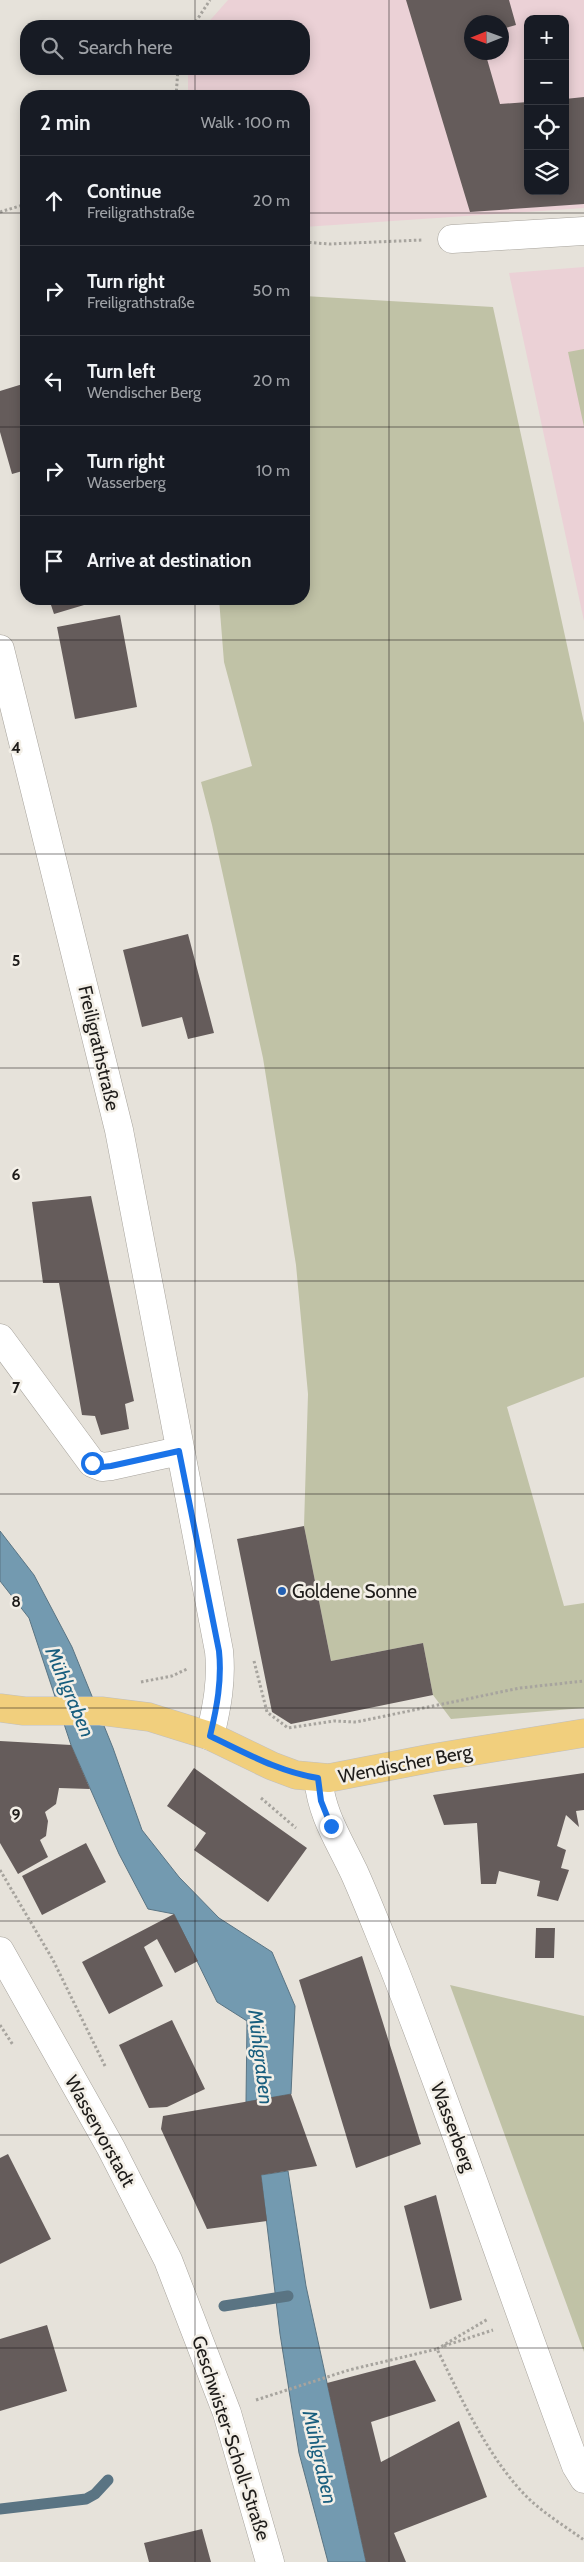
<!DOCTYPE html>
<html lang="en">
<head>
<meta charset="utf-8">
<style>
  body { margin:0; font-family:Cabin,sans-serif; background:#242831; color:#f1f3f6 }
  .controls { position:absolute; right:15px; top:15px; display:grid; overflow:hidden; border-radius:10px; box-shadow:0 2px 12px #0003 }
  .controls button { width:45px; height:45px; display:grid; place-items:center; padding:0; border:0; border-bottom:1px solid #363941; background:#171b24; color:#f1f3f6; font:25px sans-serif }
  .compass { position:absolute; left:464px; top:15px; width:45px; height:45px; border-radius:50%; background:#171b24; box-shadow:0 2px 12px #0003; rotate:269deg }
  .stop { position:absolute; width:15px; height:15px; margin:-11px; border:4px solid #1a73e8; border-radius:50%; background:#fff }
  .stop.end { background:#1a73e8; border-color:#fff; box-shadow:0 1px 5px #0008 }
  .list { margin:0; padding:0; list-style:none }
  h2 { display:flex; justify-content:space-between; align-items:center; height:65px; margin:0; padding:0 20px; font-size:21px }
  h2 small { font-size:16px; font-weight:400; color:#9ea1a6 }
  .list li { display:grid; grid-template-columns:32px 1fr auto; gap:15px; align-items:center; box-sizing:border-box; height:90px; padding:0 20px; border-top:1px solid #363941 }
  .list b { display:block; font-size:19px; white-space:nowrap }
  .list p { margin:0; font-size:16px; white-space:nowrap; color:#9ea1a6 }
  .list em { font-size:16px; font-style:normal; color:#9ea1a6 }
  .icon { flex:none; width:28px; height:28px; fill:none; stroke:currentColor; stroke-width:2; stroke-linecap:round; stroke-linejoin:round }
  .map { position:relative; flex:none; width:584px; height:2562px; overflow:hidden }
  .search { position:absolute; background:#171b24; box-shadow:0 2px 12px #0003; left:20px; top:20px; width:290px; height:55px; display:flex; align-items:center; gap:12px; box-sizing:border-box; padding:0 18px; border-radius:20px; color:#9ea1a6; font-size:19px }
  .panel { position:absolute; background:#171b24; box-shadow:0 2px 12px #0003; left:20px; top:90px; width:290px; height:515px; border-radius:20px }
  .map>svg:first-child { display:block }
  .education { fill:#ebd1d6; fill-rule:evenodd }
  .green { fill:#c0c2a6 }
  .water { fill:#739ab0; stroke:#5a7483 }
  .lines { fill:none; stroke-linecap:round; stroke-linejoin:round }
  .stream { stroke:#5a7483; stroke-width:11 }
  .building { fill:#655c5b }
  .minor-casing { stroke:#a7a39c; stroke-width:29 }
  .major-casing { stroke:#c0bfbf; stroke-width:29 }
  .path { stroke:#a7a49e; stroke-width:3; stroke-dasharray:2.5 2.5; stroke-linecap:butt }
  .minor { stroke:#fff; stroke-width:28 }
  .major { stroke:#f1cf7d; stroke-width:28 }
  .route { stroke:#1a73e8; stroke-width:6 }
  .grid { fill:none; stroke:#1e1c1a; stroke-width:1; stroke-opacity:0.55 }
  .poi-dot { fill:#2360b2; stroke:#f3efe7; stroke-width:2 }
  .labels { text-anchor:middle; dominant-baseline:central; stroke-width:5; stroke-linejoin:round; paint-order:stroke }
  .street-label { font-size:19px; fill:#1e1c1a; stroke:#f3efe7 }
  .poi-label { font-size:19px; fill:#1e1c1a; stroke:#f3efe7; text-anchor:start }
  .water-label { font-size:20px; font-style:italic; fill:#185e7e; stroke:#f3efe7 }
  .grid-label { font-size:16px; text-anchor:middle; font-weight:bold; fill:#1e1c1a; stroke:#f3efe7; stroke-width:5; stroke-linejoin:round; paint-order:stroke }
</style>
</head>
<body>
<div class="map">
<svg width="584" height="2562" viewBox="0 0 584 2562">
  <rect width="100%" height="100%" fill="#e6e2da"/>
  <path class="education" d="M228,0H584V208L304,227V96H188V69H304V26H205ZM528,19H565V191H528ZM472,22H502V52H472Z
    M584,267V621L509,273Z"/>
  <path class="green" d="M304,296L493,307L584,723V1377L507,1407L564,1606L584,1603V1708L451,1719L433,1695L423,1643L331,1661L304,1526L308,1394L296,1265L263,1058L212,825L201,782L252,766L224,662L219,599H304Z
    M584,349V427L568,352Z
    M450,1985L584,2016V2352Z"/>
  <path class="water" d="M0,1531L34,1575L72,1647L113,1748L142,1830L179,1877L219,1918L272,1952L295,2006L291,2094L246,2102L247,2021L217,2002L174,1914L148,1909L119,1854L71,1745L29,1618L0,1581Z
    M288,2171L306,2286L366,2562H328L299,2453L280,2334L261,2175Z"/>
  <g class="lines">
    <path class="stream" d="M224,2306L288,2296
      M0,2509L86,2499L95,2494L108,2480"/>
  </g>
  <path class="building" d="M406,0H509L516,25L502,29V22H472V52H485L500,104L528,102V191H565V99L584,97V204L470,212Z
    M26,383V470L12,474L0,432V391Z
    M49,599H104L54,614Z
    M120,615L137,707L75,719L57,627Z
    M188,934L214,1033L188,1039L182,1017L142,1027L123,950Z
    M91,1196L134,1401L125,1404L129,1429L101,1435L95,1416L82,1415L59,1283H43L32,1202Z
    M304,1526L331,1661L423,1643L433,1695L291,1724L272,1712L237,1539Z
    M0,1741L71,1745L90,1789L59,1788L56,1804L45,1812L48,1821L46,1836L40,1840L48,1857L18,1874L0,1843Z
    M194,1768L307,1848L268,1902L194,1850L206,1833L167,1806Z
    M584,1773V1810L576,1811L579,1827L566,1815L557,1846L566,1850L561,1868L569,1870L558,1901L537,1896L540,1881L499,1871L496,1884H481L477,1823L444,1825L433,1795Z
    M86,1843L106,1882L42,1915L22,1876Z
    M174,1914L198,1961L175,1973L157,1939L144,1947L163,1986L109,2014L82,1962Z
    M536,1928H555L554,1958H535Z
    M362,1956L421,2144L356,2168L299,1980Z
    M172,2020L205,2089L167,2107L149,2108L119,2045Z
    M291,2094L317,2166L261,2175L267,2221L207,2229L161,2129L163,2116Z
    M8,2154L51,2239L0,2264V2158Z
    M436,2195L462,2300L430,2309L404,2206Z
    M47,2325L67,2391L0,2411V2339Z
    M415,2360L436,2401L371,2422L381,2462L459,2421L487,2497L394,2533L406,2562H366L327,2383Z
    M202,2529L211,2562H149L144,2543Z"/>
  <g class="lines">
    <g class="minor-casing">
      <path id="minor" d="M452,239L584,231
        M0,649L119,1130L219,1651C222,1680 217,1707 210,1736
        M0,1338L92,1463L102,1467L111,1466L179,1451
        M318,1778C322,1816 338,1838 354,1872C368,1903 380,1935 393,1966C458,2131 514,2300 576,2466L584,2479
        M0,1951L111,2148L168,2260L227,2413L270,2562"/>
    </g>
    <g class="major-casing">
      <path id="major" d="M0,1708L24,1711H101L149,1717L210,1736L272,1766L296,1775L329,1778L432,1758L584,1733"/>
    </g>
    <path class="path" d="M193,26L210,0
      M176,96L178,69
      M0,212L26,204
      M304,242L329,244L422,240
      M254,1661L267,1712L288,1728L334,1721L356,1722L520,1688L584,1681
      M141,1682L172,1676L187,1669
      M261,1798L296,1828
      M0,1870L53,1960L106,2068
      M0,2025L13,2045
      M444,2346L493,2330
      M437,2349L488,2319
      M256,2400L349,2370L437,2349C461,2398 489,2460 529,2499C545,2514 566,2527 584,2540"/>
    <use href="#minor" class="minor"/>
    <use href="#major" class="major"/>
  </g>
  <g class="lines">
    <path class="route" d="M92,1463L102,1467L111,1466L179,1451L219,1651C222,1680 217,1707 210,1736C246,1753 279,1772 318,1778L321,1801L331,1826"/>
  </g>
  <path class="grid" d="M195,0V26M389,0V2562M195,69V96M0,213H26M304,213H584M0,427H26M304,427H584M195,599V2562M0,640H584M0,854H584M0,1068H584M0,1281H584M0,1494H584M0,1708H584M0,1921H584M0,2135H584M0,2348H584"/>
  <circle class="poi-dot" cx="282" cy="1591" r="5"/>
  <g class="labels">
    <g class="street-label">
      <text transform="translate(99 1048) rotate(77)">Freiligrathstraße</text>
      <text transform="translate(405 1764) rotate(-11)">Wendischer Berg</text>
      <text transform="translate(453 2127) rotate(69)">Wasserberg</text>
      <text transform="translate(100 2131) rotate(61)">Wasservorstadt</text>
      <text transform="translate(231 2438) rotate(72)">Geschwister-Scholl-Straße</text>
    </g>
    <g class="poi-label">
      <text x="292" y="1591">Goldene Sonne</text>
    </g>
    <g class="water-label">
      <text transform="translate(70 1692) rotate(67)">Mühlgraben</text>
      <text transform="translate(261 2057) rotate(83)">Mühlgraben</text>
      <text transform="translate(320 2457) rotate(77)">Mühlgraben</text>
    </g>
  </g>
  <g class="grid-label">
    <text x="16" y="753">4</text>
    <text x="16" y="966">5</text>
    <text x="16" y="1180">6</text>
    <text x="16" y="1393">7</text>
    <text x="16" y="1607">8</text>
    <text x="16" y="1820">9</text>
  </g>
</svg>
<div class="controls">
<button>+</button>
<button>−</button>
<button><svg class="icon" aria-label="locate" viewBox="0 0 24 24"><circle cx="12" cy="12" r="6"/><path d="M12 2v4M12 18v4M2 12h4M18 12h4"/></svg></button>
<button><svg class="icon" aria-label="layers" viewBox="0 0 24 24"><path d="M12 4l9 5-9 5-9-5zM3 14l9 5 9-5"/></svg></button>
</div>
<svg class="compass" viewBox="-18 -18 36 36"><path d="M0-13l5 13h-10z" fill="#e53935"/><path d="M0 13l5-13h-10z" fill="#9ea1a6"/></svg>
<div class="stop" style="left:92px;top:1463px"></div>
<div class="stop end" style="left:331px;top:1826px"></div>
<div class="search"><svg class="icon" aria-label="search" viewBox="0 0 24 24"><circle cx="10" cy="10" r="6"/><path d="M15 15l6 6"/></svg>Search here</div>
<section class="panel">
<h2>2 min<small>Walk · 100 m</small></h2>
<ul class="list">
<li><svg class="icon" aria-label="ahead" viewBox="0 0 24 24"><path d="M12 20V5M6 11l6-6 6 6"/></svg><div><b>Continue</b><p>Freiligrathstraße</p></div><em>20 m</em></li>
<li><svg class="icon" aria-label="right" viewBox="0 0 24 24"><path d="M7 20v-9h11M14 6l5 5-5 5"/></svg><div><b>Turn right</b><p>Freiligrathstraße</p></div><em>50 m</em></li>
<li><svg class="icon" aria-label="left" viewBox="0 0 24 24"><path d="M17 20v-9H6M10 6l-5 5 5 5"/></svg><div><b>Turn left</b><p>Wendischer Berg</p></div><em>20 m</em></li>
<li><svg class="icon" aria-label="right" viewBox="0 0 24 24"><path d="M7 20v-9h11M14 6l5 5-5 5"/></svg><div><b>Turn right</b><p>Wasserberg</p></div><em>10 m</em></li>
<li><svg class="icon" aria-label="arrive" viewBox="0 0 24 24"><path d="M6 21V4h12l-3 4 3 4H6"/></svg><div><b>Arrive at destination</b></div></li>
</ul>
</section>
</div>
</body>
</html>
